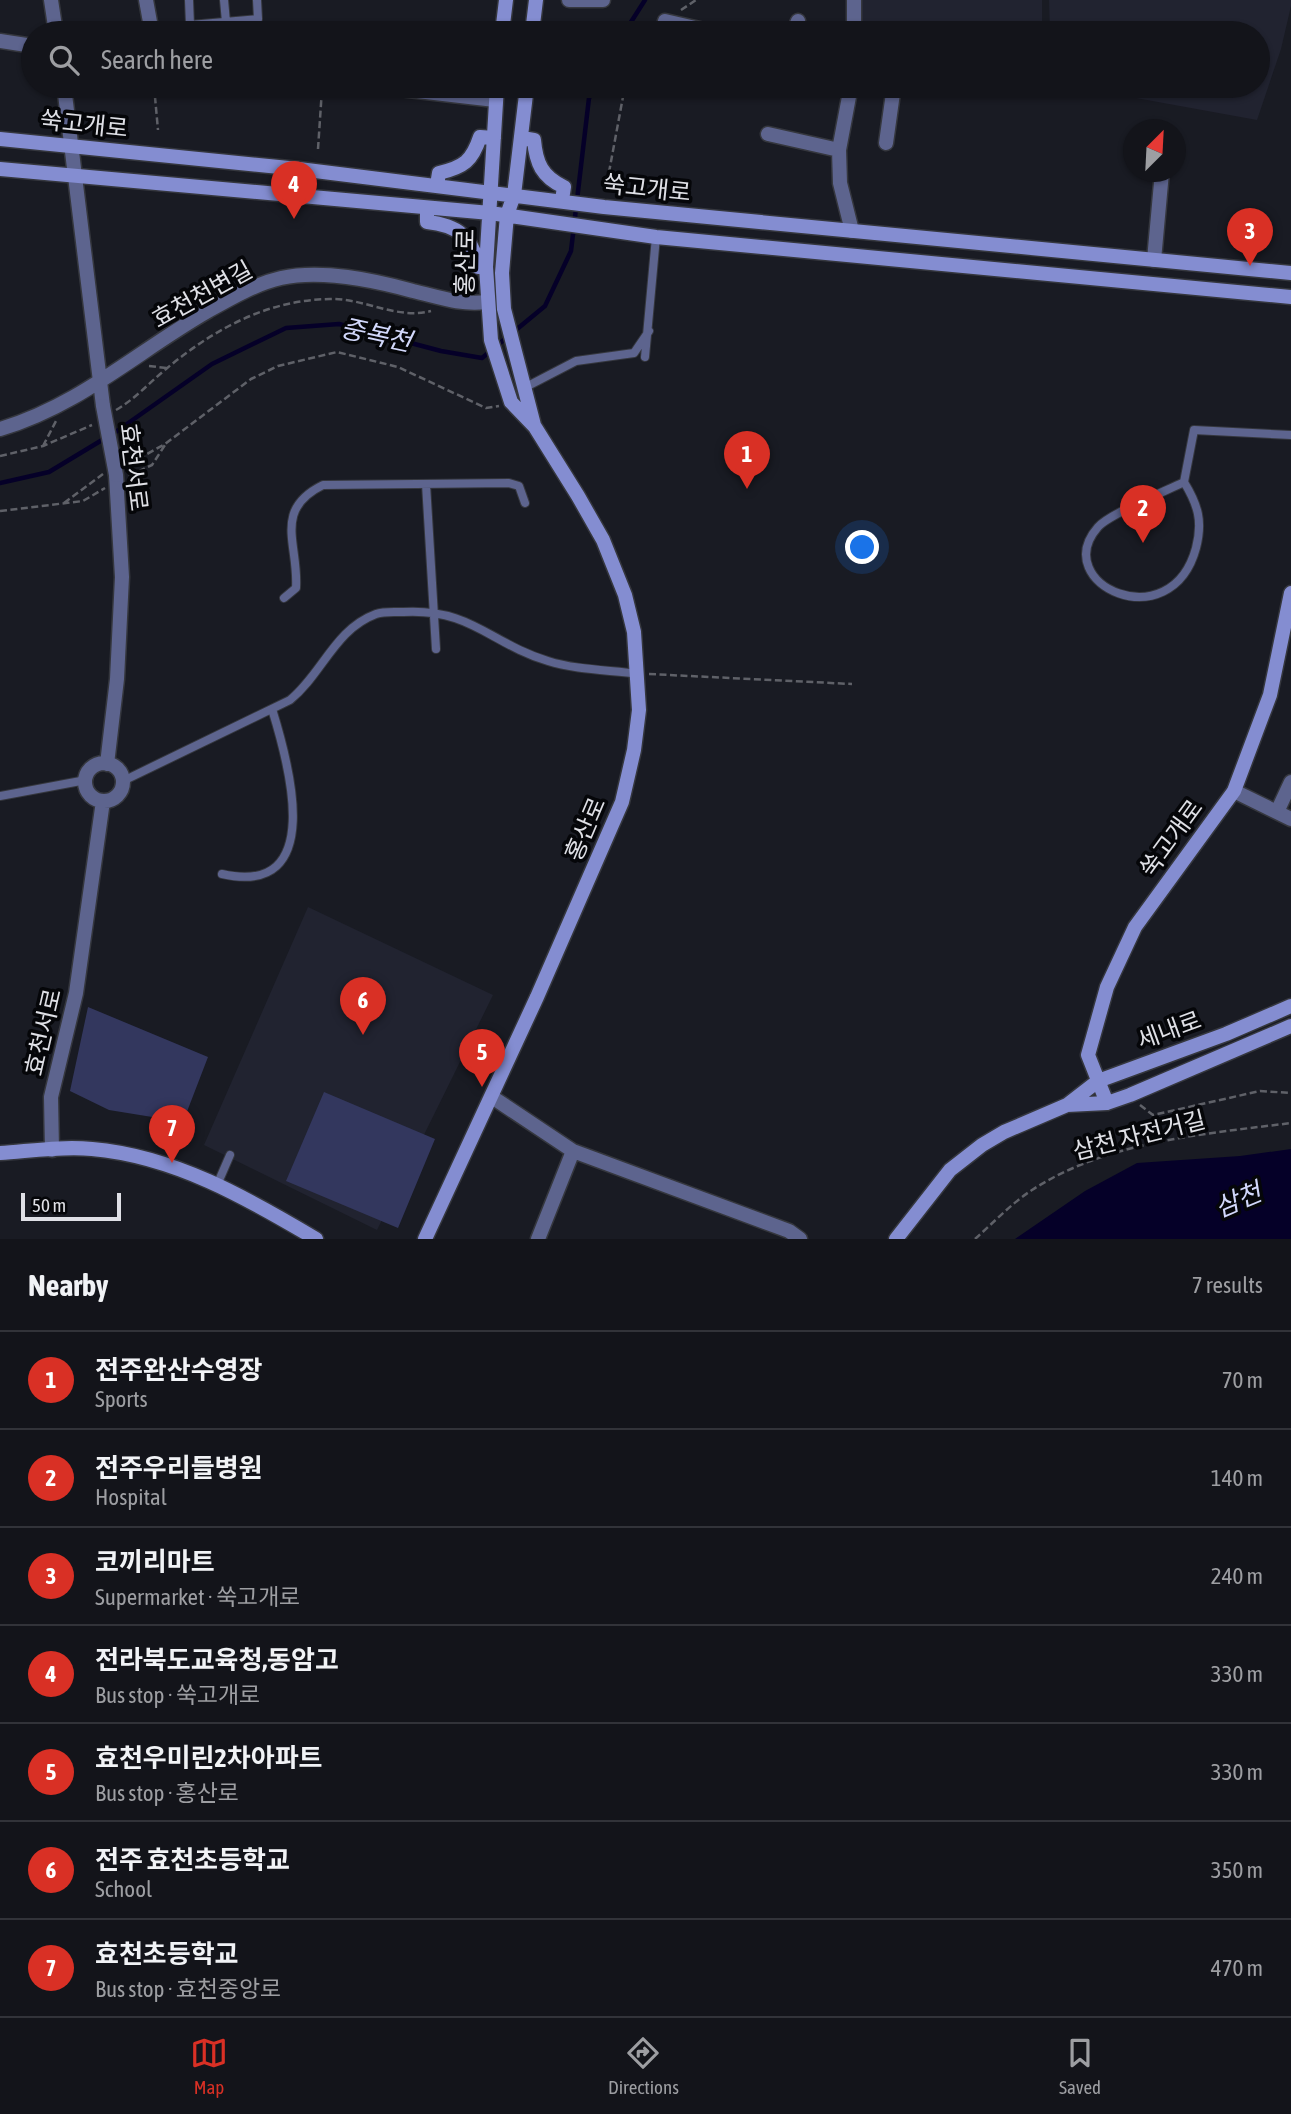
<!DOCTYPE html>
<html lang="en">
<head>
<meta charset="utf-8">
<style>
  body { margin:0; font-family:"Asap Condensed","Noto Sans KR",sans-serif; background:#202127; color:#f1f3f6 }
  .compass { position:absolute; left:1123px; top:119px; width:63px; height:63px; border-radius:50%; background:#13141a; box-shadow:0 2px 5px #0004; rotate:24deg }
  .scale { position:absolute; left:21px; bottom:18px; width:100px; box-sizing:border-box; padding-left:7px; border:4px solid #dfe0e6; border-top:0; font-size:19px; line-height:24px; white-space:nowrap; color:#dfe0e6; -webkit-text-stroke:5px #050609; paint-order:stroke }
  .you { position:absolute; left:863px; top:548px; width:24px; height:24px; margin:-18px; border:5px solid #fff; border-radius:50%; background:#1a73e8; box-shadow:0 0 0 10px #1a73e833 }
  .badge { display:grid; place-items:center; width:46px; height:46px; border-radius:50%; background:#d93025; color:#fff; font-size:23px; font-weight:700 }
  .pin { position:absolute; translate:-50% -58px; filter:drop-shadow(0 2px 4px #0008) }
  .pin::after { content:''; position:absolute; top:37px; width:24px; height:21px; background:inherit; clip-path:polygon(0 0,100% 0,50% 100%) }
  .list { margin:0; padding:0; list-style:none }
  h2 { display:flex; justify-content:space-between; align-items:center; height:91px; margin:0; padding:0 28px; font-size:30px }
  h2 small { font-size:23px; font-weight:400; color:#9d9ea2 }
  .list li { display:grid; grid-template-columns:46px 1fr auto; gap:21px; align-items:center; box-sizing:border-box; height:98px; padding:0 28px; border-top:2px solid #323339 }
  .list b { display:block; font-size:26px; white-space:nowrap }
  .list p { margin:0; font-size:23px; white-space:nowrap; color:#9d9ea2 }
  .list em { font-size:23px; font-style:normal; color:#9d9ea2 }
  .icon { flex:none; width:38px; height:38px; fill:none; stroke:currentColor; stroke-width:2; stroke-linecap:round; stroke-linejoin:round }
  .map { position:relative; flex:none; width:1291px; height:1239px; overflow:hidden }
  .search { position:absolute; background:#13141a; box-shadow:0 2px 5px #0004; left:21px; right:21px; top:21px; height:77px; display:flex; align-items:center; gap:18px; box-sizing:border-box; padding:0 24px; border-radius:38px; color:#9d9ea2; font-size:26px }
  .sheet { height:777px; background:#13141a }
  nav { display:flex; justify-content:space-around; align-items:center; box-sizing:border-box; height:98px; border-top:2px solid #323339; background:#13141a; font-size:19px; color:#9d9ea2 }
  nav a { display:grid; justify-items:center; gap:4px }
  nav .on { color:#d93025 }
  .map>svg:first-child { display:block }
  .built { fill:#212330 }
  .green { fill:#33375e }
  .water { fill:#050028 }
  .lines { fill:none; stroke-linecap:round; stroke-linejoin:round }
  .stream { stroke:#050028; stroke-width:4.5 }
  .lane-casing { stroke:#35373e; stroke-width:10 }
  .street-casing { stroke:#35373e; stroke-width:17 }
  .secondary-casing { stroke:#35373e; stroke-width:17 }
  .path { stroke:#5f6168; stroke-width:2.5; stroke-dasharray:7 3.5; stroke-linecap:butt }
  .lane { stroke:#5d648e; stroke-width:8 }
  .street { stroke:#5d648e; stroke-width:14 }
  .secondary { stroke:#848dd1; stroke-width:14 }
  .street-bridge-casing { stroke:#35373e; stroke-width:17; stroke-linecap:butt }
  .street-bridge { stroke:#5d648e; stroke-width:14 }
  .labels { text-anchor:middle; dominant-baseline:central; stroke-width:7; stroke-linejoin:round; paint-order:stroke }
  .street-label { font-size:24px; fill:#dfe0e6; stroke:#050609 }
  .water-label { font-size:26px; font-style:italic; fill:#d2d8fb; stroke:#050609 }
</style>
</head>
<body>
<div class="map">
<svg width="1291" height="1239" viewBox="0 0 1291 1239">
  <rect width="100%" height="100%" fill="#191b23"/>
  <path class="built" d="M859,0H1042V33H853Z
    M1049,0H1291V6L1281,49L1257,120L1070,86H1258V33H1050Z
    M308,907L493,995L377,1230L204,1145Z"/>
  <path class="green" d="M88,1007L208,1057L183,1122L109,1110L70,1091Z
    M324,1092L435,1139L398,1228L286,1181Z"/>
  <path class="water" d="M1291,1149V1239H1015L1085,1191L1137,1163L1240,1156Z"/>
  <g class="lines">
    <path class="stream" d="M624,33L645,0
      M0,483L49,472L117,431L212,364L286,328L339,324L441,351L482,358L545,306L571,251L589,98L596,86"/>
    <g class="lane-casing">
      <path id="lane" d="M189,0L190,25L258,19L257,0
        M224,0L226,22
        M645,357L656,237
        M524,388L576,361L634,353L649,331
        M1184,482C1166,491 1109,514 1098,527C1048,584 1171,640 1196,548C1203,521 1198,505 1184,482L1194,430L1291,435
        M426,484L436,649
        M284,598L296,588C299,545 272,510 323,485L509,483L519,486L525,503
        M123,781L290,700C322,674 335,629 376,614C384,611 395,612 403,612C471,608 491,644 548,661C576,670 610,670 639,674
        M0,796L86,780
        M222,874C327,898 289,764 272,709
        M217,1185L230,1155"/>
    </g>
    <g class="street-casing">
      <path id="street" d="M51,0L56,33
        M146,0L152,33
        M569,0H603
        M854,0V33
        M665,21L717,33
        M793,33L798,21
        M0,41L33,46
        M64,86L103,406
        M374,86L495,100
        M851,86L839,150L840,183L852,231
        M768,134L839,150
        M886,143L894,86
        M1154,260L1162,172
        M0,429C79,406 138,351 208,311C231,298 255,284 281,278C322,269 373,280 413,291C439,297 459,305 486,302
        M85 782a19 19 0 1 1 38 0a19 19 0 1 1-38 0Z
        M107,764L117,679L122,577L116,475
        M1234,791L1291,819
        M1277,812L1291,782
        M492,1097L573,1151L789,1231L800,1239
        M52,1150L51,1097L76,993L103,801
        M538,1239L573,1151"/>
    </g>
    <g class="secondary-casing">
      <path id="secondary" d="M502,33L506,0
        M532,33L536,0
        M527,86L514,195L507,215L502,273L504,309L534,425
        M522,138L534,140C536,163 542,177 564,187L562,200
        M0,139L299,169L604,207L1291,273
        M0,169L490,213L656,237L1291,297
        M437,185L439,173C464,167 472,161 480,137L494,138
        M427,208V222C457,225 473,237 478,267H486
        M1107,1103L1088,1055L1107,987L1135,927L1234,791L1270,695L1291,593
        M1067,1105L1098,1081L1226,1034L1291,1006
        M0,1153C30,1151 62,1146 92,1149C174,1156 247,1198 316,1239
        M425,1239L537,997L622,802L634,750L639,710L634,632L625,595L603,540L578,496L535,427L511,402L491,340L486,267L497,86
        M896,1239L950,1170L982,1145L1004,1132L1067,1105L1107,1103L1130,1095L1291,1026"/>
    </g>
    <path class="path" d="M681,10L696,0
      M154,86L158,130
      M318,149L322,89
      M607,183L625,86
      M149,366L167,368
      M116,410C135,399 149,383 166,369C214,329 267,300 330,299C364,298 397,320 431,311
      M43,446L56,421
      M0,456L43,446L92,425
      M129,464L165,444L251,379L278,366L337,352L398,367L486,408L499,406
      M129,476L152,465L165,445
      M64,503L103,474
      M0,511L83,501L105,488
      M649,674L852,684
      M1140,1105L1153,1115L1260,1091L1291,1093
      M975,1239C993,1223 1012,1203 1032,1190C1107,1141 1205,1134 1291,1123"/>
    <use href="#lane" class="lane"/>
    <use href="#street" class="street"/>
    <use href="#secondary" class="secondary"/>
    <g class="street-bridge-casing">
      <path id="street-bridge" d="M103,406L116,475"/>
    </g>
    <use href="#street-bridge" class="street-bridge"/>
  </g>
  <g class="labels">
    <g class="street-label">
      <text transform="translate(84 124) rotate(6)">쑥고개로</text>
      <text transform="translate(647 188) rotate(6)">쑥고개로</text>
      <text transform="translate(465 262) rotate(-89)">홍산로</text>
      <text transform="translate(202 294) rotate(-29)">효천천변길</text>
      <text transform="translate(134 467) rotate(83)">효천서로</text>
      <text transform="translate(585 829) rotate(-67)">홍산로</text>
      <text transform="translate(1171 838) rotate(-54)">쑥고개로</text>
      <text transform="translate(1169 1030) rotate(-20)">세내로</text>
      <text transform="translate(43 1032) rotate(-77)">효천서로</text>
      <text transform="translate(1139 1135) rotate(-14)">삼천 자전거길</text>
    </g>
    <g class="water-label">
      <text transform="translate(376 335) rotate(12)">중복천</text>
      <text transform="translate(1238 1200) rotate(-23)">삼천</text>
    </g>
  </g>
</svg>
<svg class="compass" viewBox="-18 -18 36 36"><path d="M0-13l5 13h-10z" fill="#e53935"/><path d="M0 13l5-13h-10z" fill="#9d9ea2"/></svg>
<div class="scale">50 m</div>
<div class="you"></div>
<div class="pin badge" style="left:747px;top:489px">1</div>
<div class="pin badge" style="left:1143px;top:543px">2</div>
<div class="pin badge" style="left:1250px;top:266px">3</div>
<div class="pin badge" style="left:294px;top:219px">4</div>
<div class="pin badge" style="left:482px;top:1087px">5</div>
<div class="pin badge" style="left:363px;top:1035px">6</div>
<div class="pin badge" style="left:172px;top:1163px">7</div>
<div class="search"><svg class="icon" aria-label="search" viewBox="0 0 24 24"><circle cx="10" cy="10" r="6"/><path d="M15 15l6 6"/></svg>Search here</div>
</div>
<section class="sheet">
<h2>Nearby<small>7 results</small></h2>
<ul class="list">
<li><span class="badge">1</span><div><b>전주완산수영장</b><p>Sports</p></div><em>70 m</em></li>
<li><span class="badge">2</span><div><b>전주우리들병원</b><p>Hospital</p></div><em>140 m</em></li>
<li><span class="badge">3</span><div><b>코끼리마트</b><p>Supermarket · 쑥고개로</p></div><em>240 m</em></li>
<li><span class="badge">4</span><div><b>전라북도교육청,동암고</b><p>Bus stop · 쑥고개로</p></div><em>330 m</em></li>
<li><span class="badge">5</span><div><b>효천우미린2차아파트</b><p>Bus stop · 홍산로</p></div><em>330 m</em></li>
<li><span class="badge">6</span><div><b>전주 효천초등학교</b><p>School</p></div><em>350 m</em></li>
<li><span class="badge">7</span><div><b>효천초등학교</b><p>Bus stop · 효천중앙로</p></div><em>470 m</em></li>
</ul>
</section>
<nav>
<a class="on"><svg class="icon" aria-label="map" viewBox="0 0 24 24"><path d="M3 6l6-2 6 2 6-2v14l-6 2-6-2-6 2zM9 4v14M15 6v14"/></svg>Map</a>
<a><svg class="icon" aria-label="directions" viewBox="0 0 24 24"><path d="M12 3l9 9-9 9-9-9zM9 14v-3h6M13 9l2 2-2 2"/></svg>Directions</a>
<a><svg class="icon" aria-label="saved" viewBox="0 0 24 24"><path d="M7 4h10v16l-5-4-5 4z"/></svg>Saved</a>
</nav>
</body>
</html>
